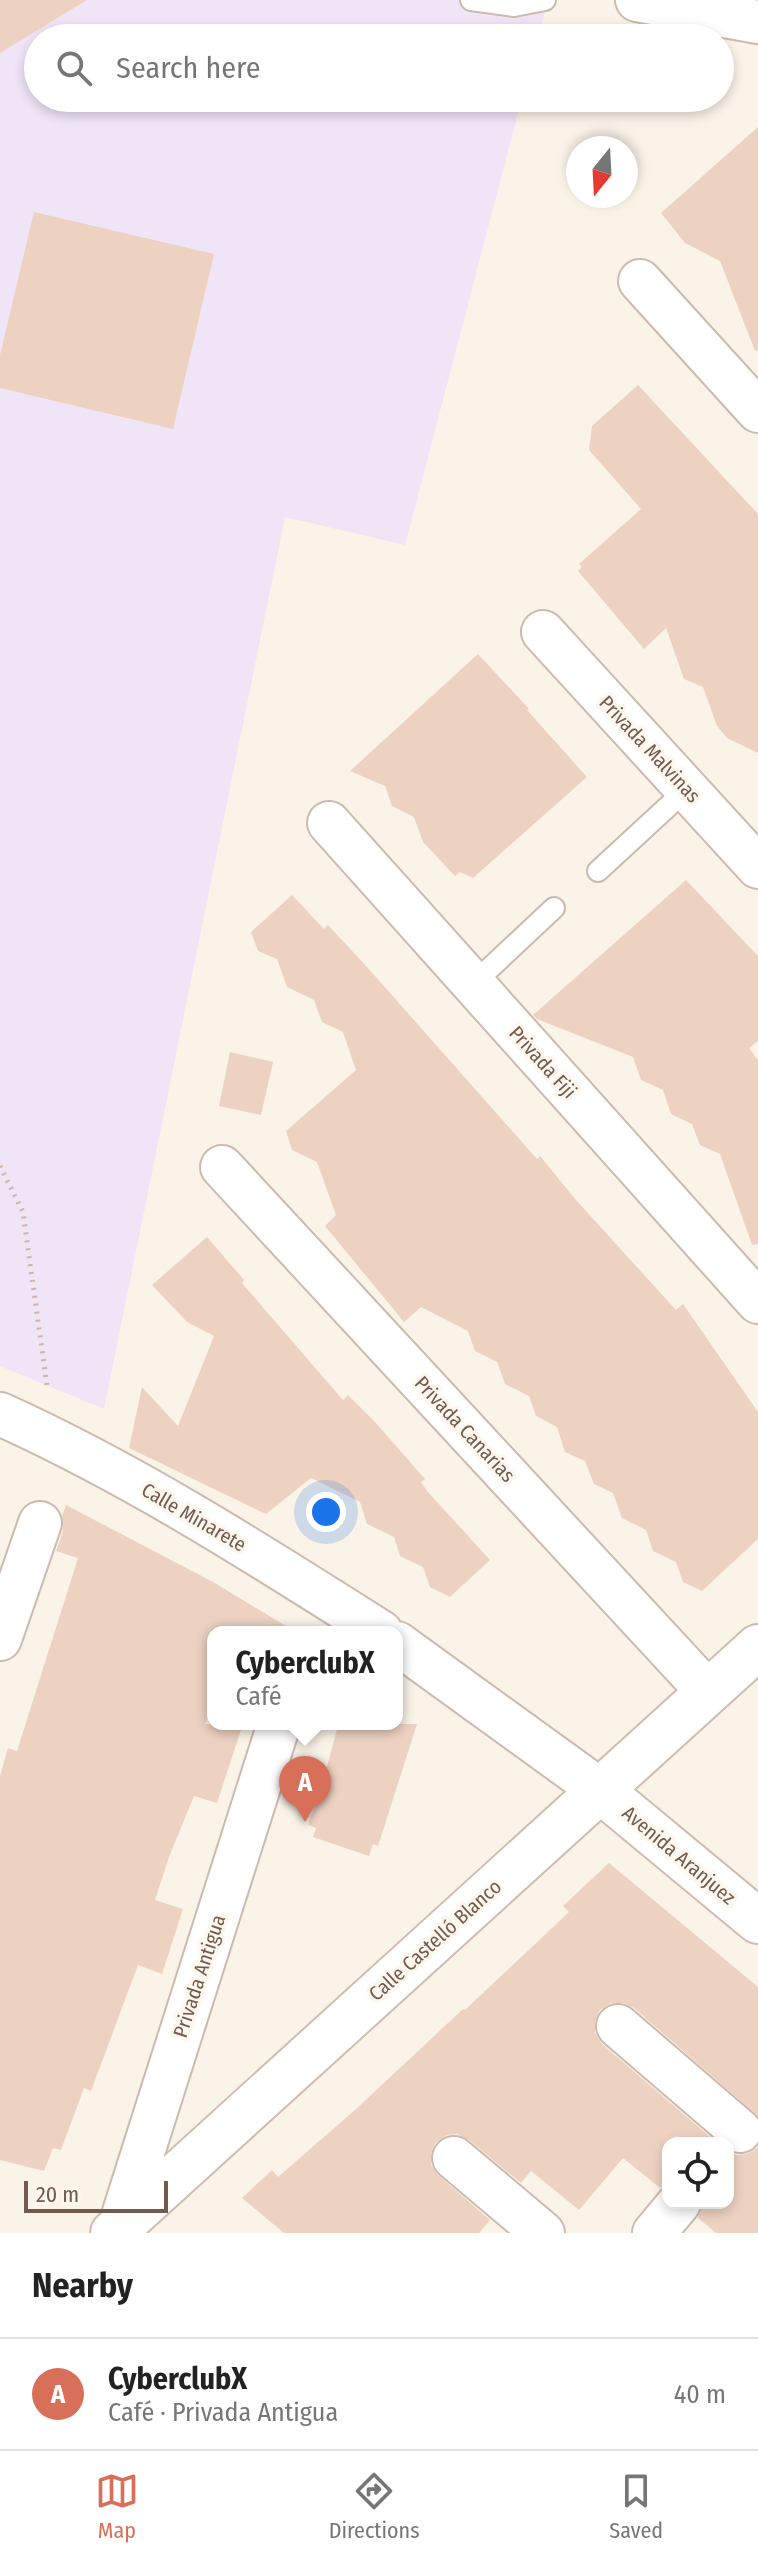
<!DOCTYPE html>
<html lang="en">
<head>
<meta charset="utf-8">
<style>
  body { margin:0; font-family:"Fira Sans Condensed",sans-serif; background:#f2f2f2; color:#222 }
  .controls { position:absolute; right:24px; bottom:24px; display:grid; overflow:hidden; border-radius:16px; box-shadow:0 4px 12px #0003 }
  .controls button { width:72px; height:72px; display:grid; place-items:center; padding:0; border:0; border-bottom:2px solid #e0e0e0; background:#fff; color:#222; font:40px sans-serif }
  .compass { position:absolute; left:566px; top:136px; width:72px; height:72px; border-radius:50%; background:#fff; box-shadow:0 4px 12px #0003; rotate:198deg }
  .scale { position:absolute; left:24px; bottom:20px; width:144px; box-sizing:border-box; padding-left:8px; border:4px solid #725a4f; border-top:0; font-size:22px; line-height:28px; white-space:nowrap; color:#725a4f; -webkit-text-stroke:6px #fdf7ee; paint-order:stroke }
  .you { position:absolute; left:326px; top:1512px; width:28px; height:28px; margin:-20px; border:6px solid #fff; border-radius:50%; background:#1a73e8; box-shadow:0 0 0 12px #1a73e833 }
  .badge { display:grid; place-items:center; width:52px; height:52px; border-radius:50%; background:#d87059; color:#fff; font-size:26px; font-weight:700 }
  .pin { position:absolute; translate:-50% -66px; filter:drop-shadow(0 2px 4px #0008) }
  .pin::after { content:''; position:absolute; top:42px; width:28px; height:24px; background:inherit; clip-path:polygon(0 0,100% 0,50% 100%) }
  .popup { position:absolute; left:207px; top:1626px; width:196px; height:104px; box-sizing:border-box; display:grid; place-content:center; border-radius:16px; background:#fff; filter:drop-shadow(0 2px 6px #0005); font-size:26px; white-space:nowrap; color:#767676 }
  .popup b { font-size:30px; color:#222 }
  .popup::after { content:''; position:absolute; left:50%; top:100%; margin-left:-16px; border:16px solid transparent; border-top-color:#fff }
  .list { margin:0; padding:0; list-style:none }
  h2 { display:flex; justify-content:space-between; align-items:center; height:104px; margin:0; padding:0 32px; font-size:34px }
  h2 small { font-size:26px; font-weight:400; color:#767676 }
  .list li { display:grid; grid-template-columns:52px 1fr auto; gap:24px; align-items:center; box-sizing:border-box; height:112px; padding:0 32px; border-top:2px solid #e0e0e0 }
  .list b { display:block; font-size:30px; white-space:nowrap }
  .list p { margin:0; font-size:26px; white-space:nowrap; color:#767676 }
  .list em { font-size:26px; font-style:normal; color:#767676 }
  .icon { flex:none; width:44px; height:44px; fill:none; stroke:currentColor; stroke-width:2; stroke-linecap:round; stroke-linejoin:round }
  .map { position:relative; flex:none; width:758px; height:2233px; overflow:hidden }
  .search { position:absolute; background:#fff; box-shadow:0 4px 12px #0003; left:24px; right:24px; top:24px; height:88px; display:flex; align-items:center; gap:20px; box-sizing:border-box; padding:0 28px; border-radius:44px; color:#767676; font-size:30px }
  .sheet { height:216px; background:#fff }
  nav { display:flex; justify-content:space-around; align-items:center; box-sizing:border-box; height:112px; border-top:2px solid #e0e0e0; background:#fff; font-size:22px; color:#767676 }
  nav a { display:grid; justify-items:center; gap:4px }
  nav .on { color:#d87059 }
  .map>svg:first-child { display:block }
  .education { fill:#efe5f7 }
  .building { fill:#edd2c2 }
  .lines { fill:none; stroke-linecap:round; stroke-linejoin:round }
  .lane-casing { stroke:#ccbaaf; stroke-width:24 }
  .street-casing { stroke:#ccbaaf; stroke-width:46 }
  .secondary-casing { stroke:#d0bcb0; stroke-width:48 }
  .path { stroke:#d2b5a6; stroke-width:5; stroke-dasharray:2 6; stroke-linecap:butt }
  .lane { stroke:#fff; stroke-width:20 }
  .street { stroke:#fff; stroke-width:42 }
  .secondary { stroke:#fff; stroke-width:44 }
  .labels { text-anchor:middle; dominant-baseline:central; stroke-width:7; stroke-linejoin:round; paint-order:stroke }
  .street-label { font-size:20px; fill:#725a4f; stroke:#fdf7ee }
</style>
</head>
<body>
<div class="map">
<svg width="758" height="2233" viewBox="0 0 758 2233">
  <rect width="100%" height="100%" fill="#faf3e8"/>
  <path class="education" d="M0,0H548L538,38H38V98H522L405,545L285,517L104,1409L0,1366Z"/>
  <path class="building" d="M0,0H87L0,53Z
    M758,127V350L755,351L720,261L685,243L661,213Z
    M34,212L214,254L173,429L0,388V355Z
    M638,385L758,514V753L727,738L717,726L703,687L684,679L666,628L644,649L578,571L582,567L579,564L641,509L589,450L592,426Z
    M478,654L529,709L527,710L587,777L473,878L460,872L455,876L423,842L414,817L392,806L385,786L350,771Z
    M686,880L758,956V1041L749,1048L758,1060V1244L752,1245L720,1154L700,1145L692,1124L671,1114L663,1090L641,1080L633,1057L537,1019L533,1015Z
    M292,895L324,929L328,925L367,967L537,1159L540,1156L576,1200L676,1310L683,1304L758,1412V1539L702,1591L683,1582L676,1562L653,1551L646,1530L622,1518L613,1493L594,1484L585,1461L565,1452L557,1427L536,1416L529,1396L505,1384L497,1362L475,1351L468,1331L421,1307L404,1322L325,1226L336,1215L317,1162L292,1150L286,1131L356,1070L343,1032L322,1022L314,1000L287,987L277,959L258,951L251,932Z
    M230,1052L273,1062L261,1115L219,1106Z
    M207,1237L244,1280L242,1283L343,1400L348,1395L375,1422L425,1479L421,1482L427,1491L490,1560L450,1597L430,1587L423,1567L400,1556L394,1537L367,1524L360,1502L311,1478L266,1514L129,1448L142,1387L178,1426L214,1336L187,1322L152,1285Z
    M66,1505L213,1582L296,1632H213V1701L205,1724H243L217,1803L194,1796L169,1857L155,1900L183,1909L162,1974L138,1965L91,2091L84,2088L61,2150L53,2148L44,2171L0,2160V1776L8,1748L17,1751L78,1558L56,1551L63,1531L62,1516Z
    M350,1724H417L378,1846L373,1844L369,1856L313,1837L316,1828L308,1825L328,1771L326,1770L338,1726L348,1730Z
    M609,1863L758,1987V2116L634,2008L623,2003H611L600,2010L595,2021V2033L602,2044L717,2143H668V2182L660,2188L623,2158L579,2210L531,2171L521,2183L469,2140L457,2134L447,2135L436,2142L431,2153V2165L439,2176L490,2220L479,2233H284L242,2198L272,2170L278,2177L355,2110L463,2009L465,2010L569,1912L563,1906Z
    M758,2147V2233H716L698,2218L702,2203H728V2151L736,2155L747,2154Z"/>
  <g class="lines">
    <g class="lane-casing">
      <path id="lane" d="M471,0L514,6L545,0
        M598,871L687,789
        M473,984L554,908"/>
    </g>
    <g class="street-casing">
      <path id="street" d="M637,0L758,22
        M640,281L758,411
        M543,632L758,867
        M329,823L758,1302
        M222,1167L708,1692
        M0,1414C133,1474 258,1554 381,1632
        M0,1639L40,1523
        M397,1643L600,1790
        M618,2026L740,2131
        M454,2158L543,2233
        M119,2228L279,1724
        M654,2233L679,2203"/>
    </g>
    <g class="secondary-casing">
      <path id="secondary" d="M600,1790L758,1921
        M113,2233L758,1647"/>
    </g>
    <path class="path" d="M0,1166L23,1212L47,1386"/>
    <use href="#lane" class="lane"/>
    <use href="#street" class="street"/>
    <use href="#secondary" class="secondary"/>
  </g>
  <g class="labels">
    <g class="street-label">
      <text transform="translate(650 749) rotate(47)">Privada Malvinas</text>
      <text transform="translate(543 1062) rotate(48)">Privada Fiji</text>
      <text transform="translate(465 1429) rotate(47)">Privada Canarias</text>
      <text transform="translate(194 1517) rotate(30)">Calle Minarete</text>
      <text transform="translate(679 1855) rotate(40)">Avenida Aranjuez</text>
      <text transform="translate(435 1940) rotate(-42)">Calle Castelló Blanco</text>
      <text transform="translate(199 1976) rotate(-72)">Privada Antigua</text>
    </g>
  </g>
</svg>
<div class="controls">
<button><svg class="icon" aria-label="locate" viewBox="0 0 24 24"><circle cx="12" cy="12" r="6"/><path d="M12 2v4M12 18v4M2 12h4M18 12h4"/></svg></button>
</div>
<svg class="compass" viewBox="-18 -18 36 36"><path d="M0-13l5 13h-10z" fill="#e53935"/><path d="M0 13l5-13h-10z" fill="#767676"/></svg>
<div class="scale">20 m</div>
<div class="you"></div>
<div class="pin badge" style="left:305px;top:1822px">A</div>
<div class="popup"><b>CyberclubX</b>Café</div>
<div class="search"><svg class="icon" aria-label="search" viewBox="0 0 24 24"><circle cx="10" cy="10" r="6"/><path d="M15 15l6 6"/></svg>Search here</div>
</div>
<section class="sheet">
<h2>Nearby<small></small></h2>
<ul class="list">
<li><span class="badge">A</span><div><b>CyberclubX</b><p>Café · Privada Antigua</p></div><em>40 m</em></li>
</ul>
</section>
<nav>
<a class="on"><svg class="icon" aria-label="map" viewBox="0 0 24 24"><path d="M3 6l6-2 6 2 6-2v14l-6 2-6-2-6 2zM9 4v14M15 6v14"/></svg>Map</a>
<a><svg class="icon" aria-label="directions" viewBox="0 0 24 24"><path d="M12 3l9 9-9 9-9-9zM9 14v-3h6M13 9l2 2-2 2"/></svg>Directions</a>
<a><svg class="icon" aria-label="saved" viewBox="0 0 24 24"><path d="M7 4h10v16l-5-4-5 4z"/></svg>Saved</a>
</nav>
</body>
</html>
